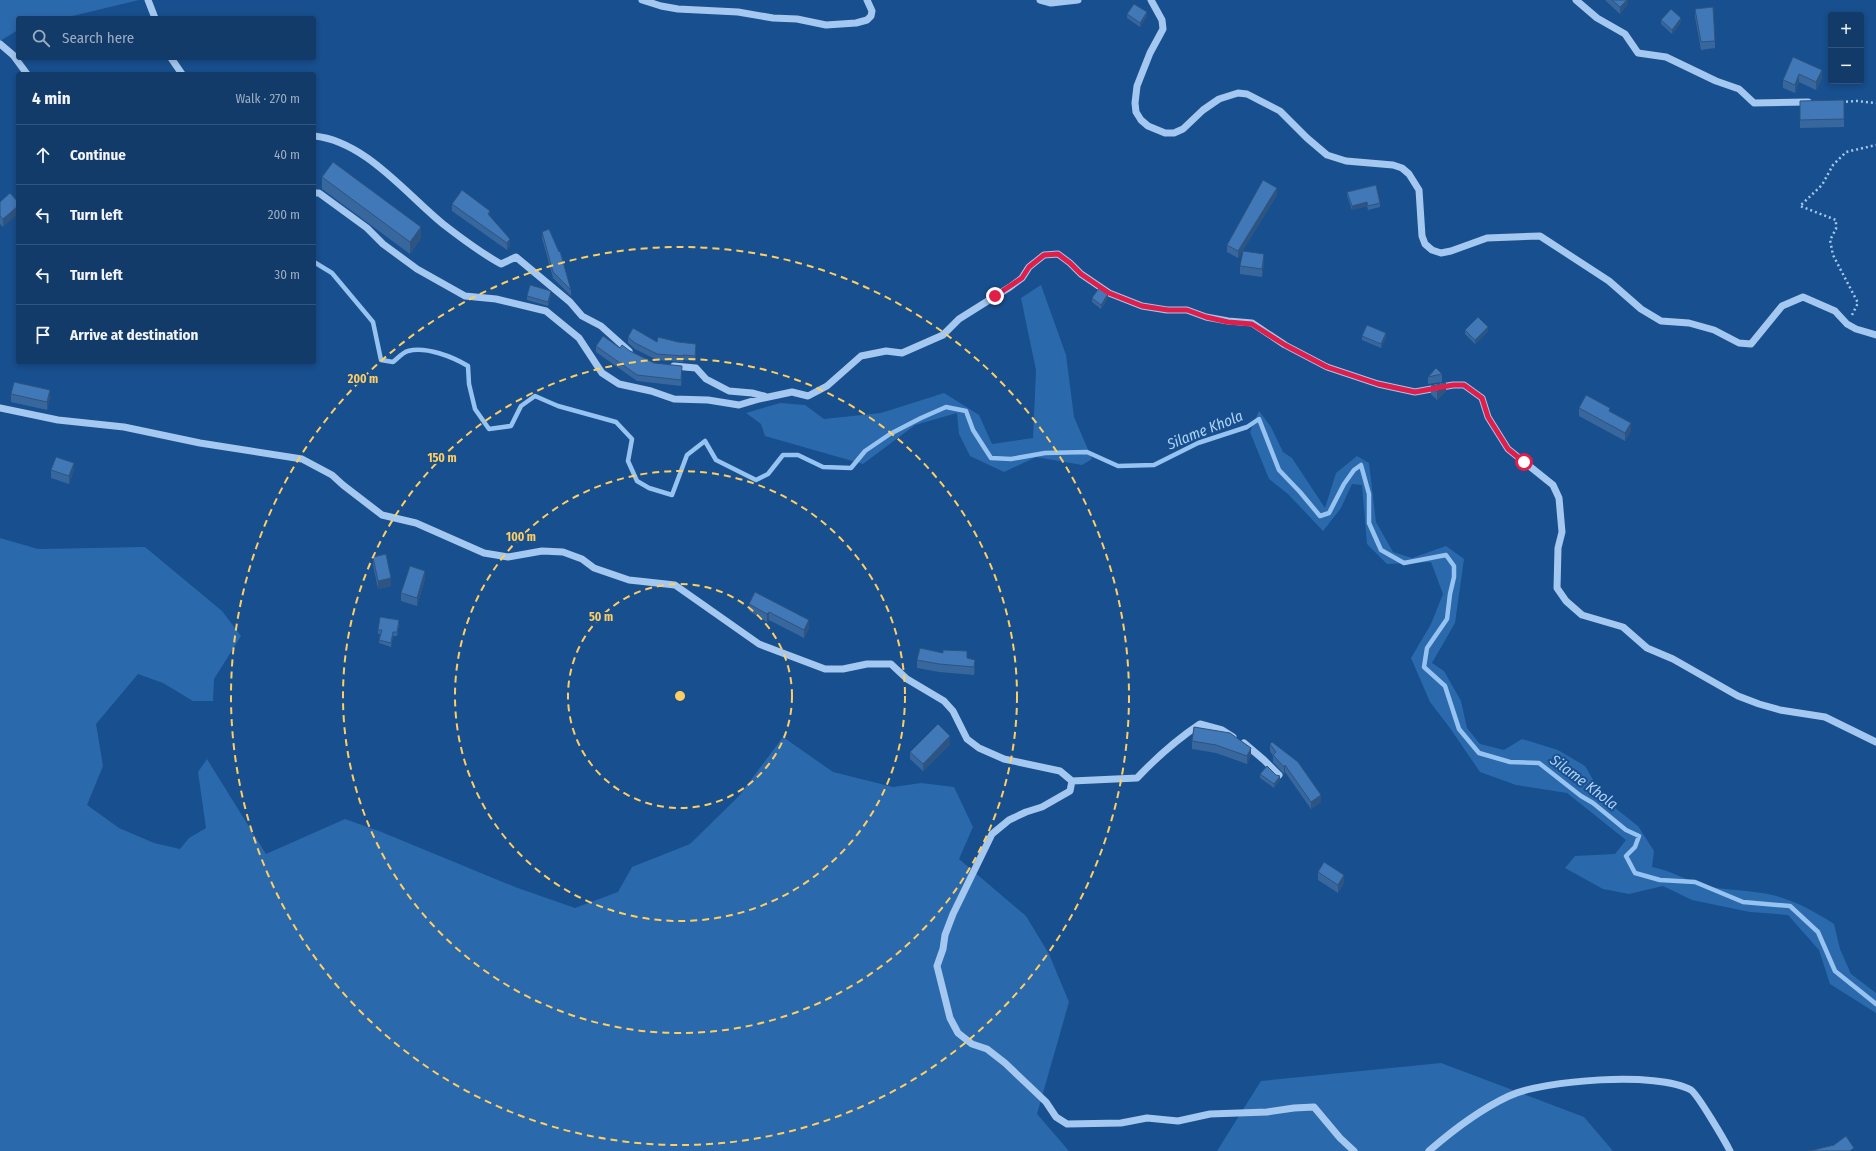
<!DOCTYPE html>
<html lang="en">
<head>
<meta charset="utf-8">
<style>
  body { margin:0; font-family:"Fira Sans Condensed",sans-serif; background:#1b4270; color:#f1f3f6 }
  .controls { position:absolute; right:12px; top:12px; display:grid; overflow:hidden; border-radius:4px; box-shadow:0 2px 6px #0003 }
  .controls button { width:36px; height:36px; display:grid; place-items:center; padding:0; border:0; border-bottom:1px solid #31557e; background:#123b6a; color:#f1f3f6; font:20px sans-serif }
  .stop { position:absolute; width:12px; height:12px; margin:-9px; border:3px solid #e11d48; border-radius:50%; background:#fff }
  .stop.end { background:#e11d48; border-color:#fff; box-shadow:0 1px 4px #0008 }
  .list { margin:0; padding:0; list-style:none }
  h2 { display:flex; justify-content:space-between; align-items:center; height:52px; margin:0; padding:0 16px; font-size:17px }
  h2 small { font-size:13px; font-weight:400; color:#9cadc1 }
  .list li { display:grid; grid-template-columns:26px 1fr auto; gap:12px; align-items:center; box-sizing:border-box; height:60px; padding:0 16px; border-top:1px solid #31557e }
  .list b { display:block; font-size:15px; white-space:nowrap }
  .list em { font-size:13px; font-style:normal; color:#9cadc1 }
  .icon { flex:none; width:22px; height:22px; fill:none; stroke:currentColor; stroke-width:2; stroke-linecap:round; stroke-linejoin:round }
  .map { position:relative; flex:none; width:1876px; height:1151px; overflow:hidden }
  .search { position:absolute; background:#123b6a; box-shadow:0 2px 6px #0003; left:16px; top:16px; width:300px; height:44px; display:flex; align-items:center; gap:10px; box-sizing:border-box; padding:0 14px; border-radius:4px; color:#9cadc1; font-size:15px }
  .panel { position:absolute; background:#123b6a; box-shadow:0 2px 6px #0003; left:16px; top:72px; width:300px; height:292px; border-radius:4px }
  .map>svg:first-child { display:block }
  .green { fill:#2b69ad }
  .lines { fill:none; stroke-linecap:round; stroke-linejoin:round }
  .stream { stroke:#97c3f1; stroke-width:4.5 }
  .path { stroke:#a4c8ef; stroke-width:2.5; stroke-dasharray:2 3; stroke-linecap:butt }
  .minor { stroke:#a4c8ef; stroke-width:7 }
  .wall { fill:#38679d }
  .shaded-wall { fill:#2e5480 }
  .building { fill:#4178b7; stroke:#2e5480 }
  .route { stroke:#e11d48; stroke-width:5 }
  .ring { fill:none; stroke:#ffce62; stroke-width:2; stroke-dasharray:7 5 }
  .labels { text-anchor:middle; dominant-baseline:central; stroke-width:4; stroke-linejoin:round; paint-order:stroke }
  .water-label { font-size:15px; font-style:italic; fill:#b0d2f6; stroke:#184f8e }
  .centre { fill:#ffce62; stroke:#184f8e; stroke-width:2 }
  .ring-label { font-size:12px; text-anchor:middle; font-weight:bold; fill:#ffce62; stroke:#184f8e; stroke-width:4; stroke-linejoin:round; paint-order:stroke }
</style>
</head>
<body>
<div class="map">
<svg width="1876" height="1151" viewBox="0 0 1876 1151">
  <rect width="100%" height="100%" fill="#184f8e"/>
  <path class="green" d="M0,0H139L64,18H18V30L0,41Z
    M1041,285L1066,355L1074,417L1092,459L1082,465L1036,457L1004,472L970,456L959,434L957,413L915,425L863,464L765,436L761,424L746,413L780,403L805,405L824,419L881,413L944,393L979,415L992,444L1033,438L1036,370L1021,298Z
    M1259,411L1271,427L1283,452L1292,458L1325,508L1336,473L1357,456L1369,463L1376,522L1393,552L1412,558L1446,546L1464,559L1455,623L1432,663L1444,671L1461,701L1467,728L1480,744L1504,750L1522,739L1558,750L1585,766L1605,800L1638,826L1654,851L1652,867C1672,871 1690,882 1710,887C1727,890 1744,890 1762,893C1789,897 1812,910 1834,924L1840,949L1851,974L1876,993V1013L1830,984L1819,950L1788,915L1750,912L1692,900L1663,886L1629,894L1603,889L1565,868L1575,856L1615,854L1626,840L1567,793L1516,785L1480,772L1450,728L1430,702L1411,658L1431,624L1443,594L1431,562L1387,564L1367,544L1362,485L1352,484L1341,508L1323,531L1288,494L1269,479L1250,432Z
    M0,538L38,549L145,547L222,611L241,636L214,679L213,701H193L163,683L138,674L96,724L103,766L87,805L119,828L154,843L180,849L189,838L206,828L198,772L207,759L266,854L345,819L379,831L515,887L575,908L618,892L632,867L690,844L739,796L783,737L833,772L893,787L921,783L954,787L973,827L959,859L1026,916L1049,954L1069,1002L1037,1114L1069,1151H0Z
    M1441,1063L1584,1117L1613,1151H1217L1261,1081Z"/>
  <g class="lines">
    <path class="stream" d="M314,262L332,273L373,322L381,360L393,362C397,359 403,352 408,351C426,346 453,357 468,366L469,384L475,409L489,429L511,426L521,406L535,396L558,406L616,422L632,439L628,461L637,481L649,488L672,495L687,455L705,441L716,460L756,480L768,474L783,455H798L823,467L851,468L865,451L890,434L921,418L946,407L966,411L973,430L991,458L1011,459L1045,453L1087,452L1118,466L1154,465L1198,443L1247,427L1259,419L1279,470L1300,492L1320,516L1329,513L1344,484L1354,470L1361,465L1369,494V523L1381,550L1404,563L1446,555L1454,566V577L1450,594L1447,619L1427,648L1424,667L1445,686L1459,729L1479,753L1510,762L1539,763L1581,796L1593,803L1626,830L1639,836L1635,847L1626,856L1635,873L1660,880L1695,882L1743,902L1790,906L1818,932L1835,971L1876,1004"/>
    <path class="path" d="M1841,102L1857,101L1876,103
      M1852,315L1858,303L1833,255L1830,240L1836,229V220L1800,206L1822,185L1833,165L1846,152L1876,145"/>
    <path class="minor" d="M148,0L155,18
      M642,0L661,6L678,9L738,12L773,18L797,19L826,25L856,23L867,20L871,16L872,11L867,0
      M1040,0L1051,3L1078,0
      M1151,0L1162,20L1163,29L1150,53L1137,86L1135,103L1136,112L1141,120L1148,126L1165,133H1174L1183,129L1203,110L1219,99L1238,93L1247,94L1280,111L1307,138L1327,155L1346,161L1393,165L1402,168L1409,174L1419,190L1422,236L1425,244L1432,250L1441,253L1451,251L1487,238L1540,236L1609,281L1641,309L1661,321L1689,323L1714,330L1739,343L1751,344L1782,306L1803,297L1835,311L1847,324L1856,329L1876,335
      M1576,0L1597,18L1625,34L1638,53L1666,57L1716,81L1739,89L1754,103L1808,102
      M0,44L13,55L27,74
      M171,58L182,74
      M314,136C365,141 405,193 443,224C461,238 481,253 501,264L516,257L570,302L582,316L601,326L629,351
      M314,193H319L367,228L383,244L417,269L465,296L496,299L546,311L579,338L602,373L619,384L651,391L674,399L708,400L739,405L759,399L792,392L808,396L827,386L861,356L886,351L902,353L943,335L959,319L1010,287L1022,278L1029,267L1044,255L1058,254L1070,263L1081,274L1109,293L1142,306L1167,310H1187L1206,317L1228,321L1252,323L1285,345L1327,367L1378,384L1415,392L1453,385H1464L1482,398L1488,417L1508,449L1553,485L1559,498L1562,532L1558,548L1557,588L1566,601L1582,615L1623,627L1647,648L1673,659L1738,696L1759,704L1780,710L1825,717L1876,742
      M674,366L696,368L706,379L729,391L752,393L764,396
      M0,408L58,420L124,427L200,443L302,459L332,475L343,485L382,515L416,523L484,553L508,557L542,551L563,552L582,559L594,568L629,580L675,585L759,644L825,669H843L867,664H891L907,679L944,701L953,711L967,739L979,748L1004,759L1060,771L1072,781L1070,791L1042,807L1026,812L1009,820L992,834L953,914L945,935L943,949L937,966L950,1018L958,1033L972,1044L987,1049L1005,1063L1046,1102L1056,1117L1067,1124L1121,1123L1147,1118L1178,1121L1210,1114L1267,1112L1294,1108L1314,1107L1340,1138L1354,1151
      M1244,743L1264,760L1279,775
      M1072,781L1137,778C1156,758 1176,740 1200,724L1222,730L1233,737
      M1429,1151C1453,1130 1479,1110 1509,1096C1543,1080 1658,1071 1691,1090C1698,1095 1725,1141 1730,1151"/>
  </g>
  <path class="wall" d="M1605,0H1628V4L1620,14L1607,2Z
    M1695,9L1715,41V48L1701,50L1695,17Z
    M1127,14L1147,16L1140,27L1127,18Z
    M1661,20L1681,22L1672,34L1661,24Z
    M1793,57L1822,78L1816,90L1799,82L1795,93L1783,88V80Z
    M1844,100V127L1800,128V101Z
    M322,177L421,238L410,254L322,189Z
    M1347,192L1380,203V207L1368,210L1367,206L1352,210L1347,196Z
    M10,193L3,227L0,224V202Z
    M1277,195L1238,258L1227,252V245Z
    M452,204L490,217L510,246L507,250L452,211Z
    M542,232L571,290V296L553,278L542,238Z
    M1264,262L1262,277L1240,274V266Z
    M551,295L548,306L527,300V296Z
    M1092,298H1108L1101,309L1092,302Z
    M1465,330L1488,331L1475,344L1465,334Z
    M1362,336L1386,337L1381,348L1362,340Z
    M628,337L696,350L695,361L683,360V362L657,360L635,349L628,343Z
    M596,346L620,348L630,351L654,363L682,372L681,386L637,381L596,352Z
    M1442,374V382L1428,384V377Z
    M1431,386L1446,391L1437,400L1431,394Z
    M11,394L50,397L47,410L11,402Z
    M1579,408L1631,431L1625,441L1579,416Z
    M51,470H74L69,484L51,478Z
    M373,557L391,586L378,589L373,565Z
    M425,579L417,606L401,601V593Z
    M749,604L809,628L804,638L769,620L767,622L749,611Z
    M399,624L397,636H393L391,647L379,643V640L381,634H378V630Z
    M943,653L967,658L975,667L974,675L939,672L917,668V660Z
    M1194,727L1251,755L1247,764L1216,753L1192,749V741Z
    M950,744L923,771L910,759V752Z
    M1270,744L1321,802L1311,809L1285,772L1284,774L1273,762V756L1270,751Z
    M1260,774L1280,780L1274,788L1260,778Z
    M1318,872L1344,883L1338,893L1318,880Z"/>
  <path class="shaded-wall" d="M1627,0H1628V4L1620,14V7Z
    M1147,12V16L1140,27V23Z
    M1681,18V22L1672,34V30Z
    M1822,70V78L1816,90V82Z
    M1799,74V82L1795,93V85Z
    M1277,188V195L1238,258V251Z
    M1367,202V206L1352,210V206Z
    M18,206V214L3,227V219Z
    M490,211V218L488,214Z
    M421,227V238L410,254V242Z
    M510,239V246L507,250V243Z
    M1264,254V262L1262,277V269Z
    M551,291V295L548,306V302Z
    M1108,294V298L1101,309V305Z
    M1488,327V331L1475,344V340Z
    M1386,333V337L1381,348V344Z
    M682,366V372L681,386V380Z
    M1446,383V391L1437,400V392Z
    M50,390V397L47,410V402Z
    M1631,423V431L1625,441V433Z
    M74,463V470L69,484V476Z
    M425,571V579L417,606V598Z
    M391,578V586L378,589V581Z
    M769,612V620L767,622V614Z
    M809,620V628L804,638V630Z
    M393,632V636L391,647V643Z
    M975,660V667L974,675V667Z
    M950,736V744L923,771V764Z
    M1251,748V755L1247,764V756Z
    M1285,765V772L1284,774V767Z
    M1280,776V780L1274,788V784Z
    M1321,795V802L1311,809V802Z
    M1344,875V883L1338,893V885Z"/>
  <path class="building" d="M1612,0H1627L1620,7Z
    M1134,4L1147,12L1140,23L1127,14Z
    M1713,7L1715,41L1701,42L1695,9Z
    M1671,9L1681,18L1672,30L1661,20Z
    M1793,57L1822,70L1816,82L1799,74L1795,85L1783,80Z
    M1844,100V119L1800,120V101Z
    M333,162L421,227L410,242L322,177Z
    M1263,180L1277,188L1238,251L1227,245Z
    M1376,185L1380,203L1368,206L1367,202L1352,206L1347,192Z
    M462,190L490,211L488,214L510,239L507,243L452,204Z
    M10,193L18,202V206L3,219L0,216V202Z
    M549,229L559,252L560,251L571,290L553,272L542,232Z
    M1243,251L1264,254L1262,269L1240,266Z
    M530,285L551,291L548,302L527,296Z
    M1099,288L1108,294L1101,305L1092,298Z
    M1478,317L1488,327L1475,340L1465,330Z
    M1367,325L1386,333L1381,344L1362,336Z
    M633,328L657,342L658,337L678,342L696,344L695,356L683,355V356L657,354L635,343L628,337Z
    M603,336L620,348L622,345L630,351L654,363L682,366L681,380L637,375L596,346Z
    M1436,368L1442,374L1428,377Z
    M14,382L50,390L47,402L11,394Z
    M1446,383L1437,392L1431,386Z
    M1586,395L1610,408L1609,411L1631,423L1625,433L1579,408Z
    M56,457L74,463L69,476L51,470Z
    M386,554L391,578L378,581L373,557Z
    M410,566L425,571L417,598L401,593Z
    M755,592L809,620L804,630L769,612L767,614L749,604Z
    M380,617L399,620L397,632H393L391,643L379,640L382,630H378Z
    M920,648L943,653V650L967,651V658L975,660L974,667L939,664L917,660Z
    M938,724L950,736L923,764L910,752Z
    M1194,727L1230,733L1251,748L1247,756L1216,745L1192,741Z
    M1272,742L1298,762L1321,795L1311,802L1285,765L1284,767L1273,755L1276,752L1270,744Z
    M1267,766L1276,775L1280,776L1274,784L1260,774Z
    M1324,862L1344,875L1338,885L1318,872Z
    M1846,1136L1854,1148L1850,1151H1809L1834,1145Z"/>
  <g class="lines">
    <path class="route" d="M995,296L1022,278L1029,267L1044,255L1058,254L1070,263L1081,274L1109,293L1142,306L1168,310H1187L1206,317L1228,322L1252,324L1285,345L1327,367L1378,384L1415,392L1453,385H1464L1482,398L1488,417L1508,449L1524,462"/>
  </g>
  <g class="ring">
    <circle cx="680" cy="696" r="112"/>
    <circle cx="680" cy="696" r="225"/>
    <circle cx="680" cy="696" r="337"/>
    <circle cx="680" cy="696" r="449"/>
  </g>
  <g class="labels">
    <g class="water-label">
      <text transform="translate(1205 430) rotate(-22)">Silame Khola</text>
      <text transform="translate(1584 782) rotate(37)">Silame Khola</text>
    </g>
  </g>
  <circle cx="680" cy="696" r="6" class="centre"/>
  <g class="ring-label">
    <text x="363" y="383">200 m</text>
    <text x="442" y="462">150 m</text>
    <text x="521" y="541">100 m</text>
    <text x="601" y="621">50 m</text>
  </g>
</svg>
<div class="controls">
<button>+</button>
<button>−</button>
</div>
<div class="stop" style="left:1524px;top:462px"></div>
<div class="stop end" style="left:995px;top:296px"></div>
<div class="search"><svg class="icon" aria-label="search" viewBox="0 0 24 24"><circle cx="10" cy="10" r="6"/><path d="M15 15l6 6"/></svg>Search here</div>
<section class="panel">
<h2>4 min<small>Walk · 270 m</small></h2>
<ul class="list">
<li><svg class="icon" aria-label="ahead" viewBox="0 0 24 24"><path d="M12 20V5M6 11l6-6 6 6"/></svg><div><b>Continue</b></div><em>40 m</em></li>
<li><svg class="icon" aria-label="left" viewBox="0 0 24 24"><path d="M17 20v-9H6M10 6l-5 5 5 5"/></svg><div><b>Turn left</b></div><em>200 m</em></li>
<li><svg class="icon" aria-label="left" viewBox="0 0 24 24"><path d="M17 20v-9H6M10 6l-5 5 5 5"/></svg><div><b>Turn left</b></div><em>30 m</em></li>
<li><svg class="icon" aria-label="arrive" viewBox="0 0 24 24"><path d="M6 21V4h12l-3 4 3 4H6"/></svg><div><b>Arrive at destination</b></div></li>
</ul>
</section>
</div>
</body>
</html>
